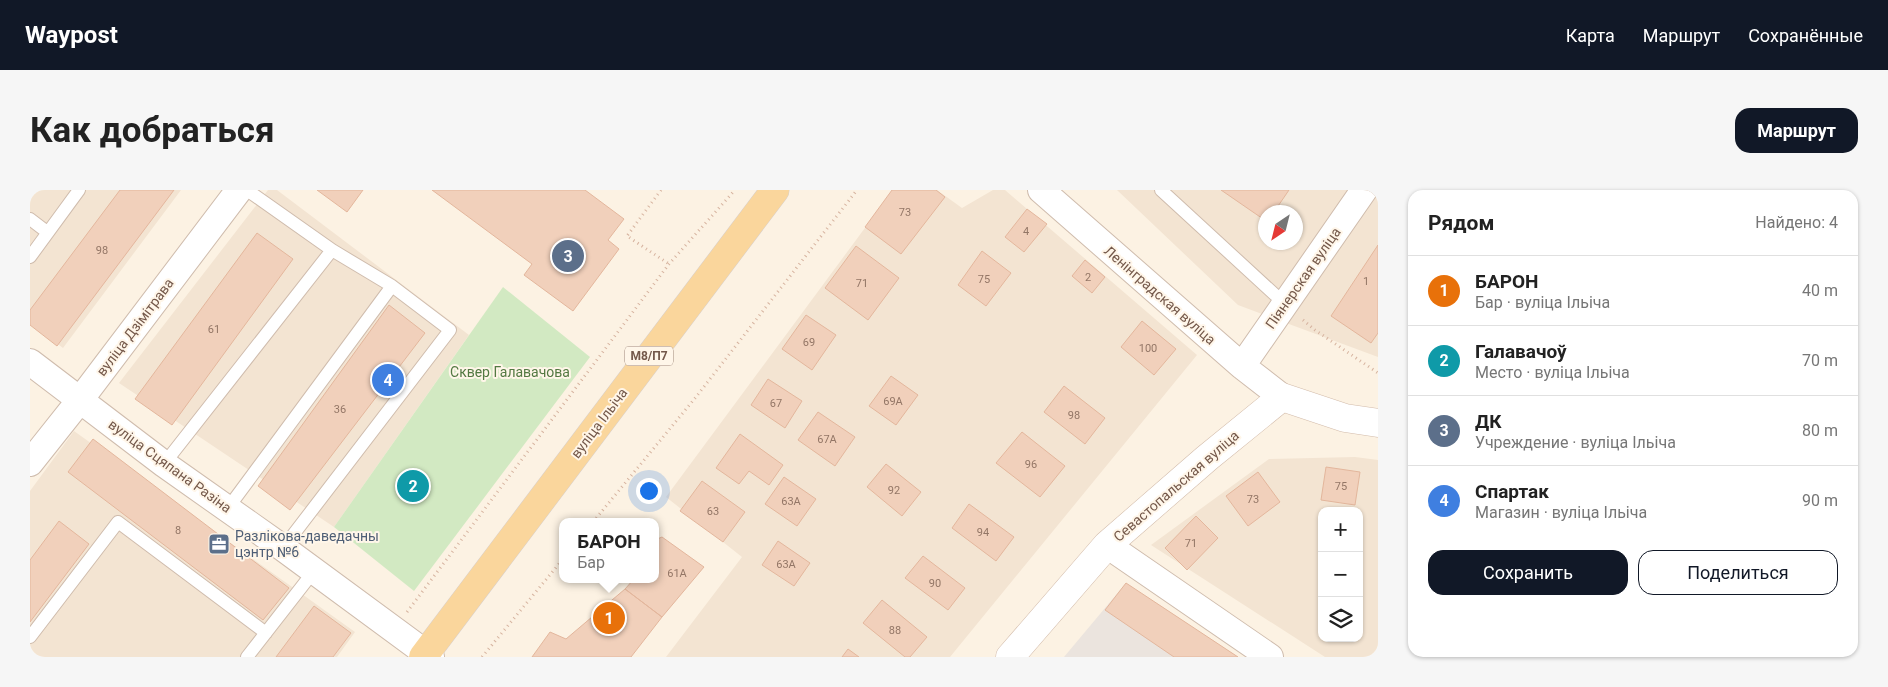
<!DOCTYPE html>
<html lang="ru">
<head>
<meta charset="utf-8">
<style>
  body { margin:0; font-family:Roboto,sans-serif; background:#f6f6f6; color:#222 }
  .controls { position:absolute; right:15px; bottom:15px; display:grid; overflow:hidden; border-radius:10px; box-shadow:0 1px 4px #0004 }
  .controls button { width:45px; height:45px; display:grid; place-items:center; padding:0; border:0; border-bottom:1px solid #e0e0e0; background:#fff; color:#222; font:25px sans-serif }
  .compass { position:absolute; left:1228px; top:15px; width:45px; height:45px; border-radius:50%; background:#fff; box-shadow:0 1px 4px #0004; rotate:215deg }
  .you { position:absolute; left:618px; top:300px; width:18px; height:18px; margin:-12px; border:4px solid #fff; border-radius:50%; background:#1a73e8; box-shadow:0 0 0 8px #1a73e833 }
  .badge { display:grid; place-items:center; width:32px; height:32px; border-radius:50%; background:#111827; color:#fff; font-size:16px; font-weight:700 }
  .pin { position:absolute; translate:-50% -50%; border:2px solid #fff; box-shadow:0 1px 5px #0006 }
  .popup { position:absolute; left:529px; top:328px; width:100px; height:65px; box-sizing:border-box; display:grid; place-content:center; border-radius:10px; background:#fff; filter:drop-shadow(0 1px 4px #0005); font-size:16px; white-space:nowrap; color:#767676 }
  .popup b { font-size:19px; color:#222 }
  .popup::after { content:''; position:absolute; left:50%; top:100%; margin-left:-10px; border:10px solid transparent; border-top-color:#fff }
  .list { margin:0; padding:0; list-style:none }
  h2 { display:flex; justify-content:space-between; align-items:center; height:65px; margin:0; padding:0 20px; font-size:21px }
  h2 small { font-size:16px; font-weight:400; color:#767676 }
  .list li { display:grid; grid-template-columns:32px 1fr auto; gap:15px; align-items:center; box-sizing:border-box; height:70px; padding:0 20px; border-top:1px solid #e0e0e0 }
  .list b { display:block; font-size:19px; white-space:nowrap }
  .list p { margin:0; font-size:16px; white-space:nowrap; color:#767676 }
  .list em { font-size:16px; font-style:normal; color:#767676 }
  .actions { display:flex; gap:10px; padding:15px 20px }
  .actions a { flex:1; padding:11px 0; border:1px solid #111827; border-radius:15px; text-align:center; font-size:18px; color:#111827 }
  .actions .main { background:#111827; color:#fff }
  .icon { flex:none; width:28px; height:28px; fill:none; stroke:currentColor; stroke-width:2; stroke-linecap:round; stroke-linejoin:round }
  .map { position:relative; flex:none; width:1348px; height:467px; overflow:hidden; border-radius:15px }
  header { display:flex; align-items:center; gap:30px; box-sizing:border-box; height:70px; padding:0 25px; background:#111827; color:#fff }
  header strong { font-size:24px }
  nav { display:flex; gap:28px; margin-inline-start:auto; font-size:18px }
  .intro { display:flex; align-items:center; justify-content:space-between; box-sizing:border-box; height:120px; padding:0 30px }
  h1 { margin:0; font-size:35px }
  .button { padding:12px 22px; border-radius:15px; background:#111827; color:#fff; font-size:18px; font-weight:700 }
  main { display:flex; gap:30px; padding:0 30px }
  aside { flex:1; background:#fff; border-radius:15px; box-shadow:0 1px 4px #0004 }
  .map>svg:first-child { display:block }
  .residential { fill:#f3e4d2; fill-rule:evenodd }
  .industrial { fill:#ebe4de }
  .green { fill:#d2e9c2 }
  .building { fill:#f1d0bb; stroke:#e3b69c }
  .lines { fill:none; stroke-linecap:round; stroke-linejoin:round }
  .lane-casing { stroke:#cfbcad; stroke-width:14 }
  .street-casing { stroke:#cfbcad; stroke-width:28 }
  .secondary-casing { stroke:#d2bbaa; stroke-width:29 }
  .primary-casing { stroke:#d8d0cc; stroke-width:29 }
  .path { stroke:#d6b39f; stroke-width:3; stroke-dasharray:1 4; stroke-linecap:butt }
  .lane { stroke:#fff; stroke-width:12 }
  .street { stroke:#fff; stroke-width:26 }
  .secondary { stroke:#fff; stroke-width:28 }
  .primary { stroke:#fad69c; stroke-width:28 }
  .labels { text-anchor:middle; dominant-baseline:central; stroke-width:4; stroke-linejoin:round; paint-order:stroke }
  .number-label { font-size:11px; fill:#937666 }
  .shield { fill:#fff6e9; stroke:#9e877a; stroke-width:1 }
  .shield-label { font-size:12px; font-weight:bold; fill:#74584a }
  .street-label { font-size:14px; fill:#74584a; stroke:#fff6e9 }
  .park-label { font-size:14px; fill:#537942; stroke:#fff6e9 }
  .service-label { font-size:14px; fill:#4e5e75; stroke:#fff6e9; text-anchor:start }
</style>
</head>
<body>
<header>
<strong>Waypost</strong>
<nav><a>Карта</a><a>Маршрут</a><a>Сохранённые</a></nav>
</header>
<div class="intro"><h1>Как добраться</h1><a class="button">Маршрут</a></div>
<main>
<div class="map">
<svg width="1348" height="467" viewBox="0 0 1348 467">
  <rect width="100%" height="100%" fill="#fcf2e3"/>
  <path class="residential" d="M0,0H151L33,158L0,133Z
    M238,0H247L439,145L304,337L89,193Z
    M863,0H907L932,18L963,0H975L1167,165L920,467H636L712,367L636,307Z
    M1087,0H1348V167L1208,115ZM1236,22H1266V52H1236Z
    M44,241L325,442L307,467H0V301Z
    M1325,267L1348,270V467H1295L1121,355L1239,269ZM1292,321H1329V448H1292Z"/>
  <path class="industrial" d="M1096,393L1208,467H1034Z"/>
  <path class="green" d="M473,97L560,167L384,401L304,337Z"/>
  <path class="building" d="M90,0H144L27,156L0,135V120Z
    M287,0H333L317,22Z
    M402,0H555L594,29L578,50L589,59L543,121L494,85L502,74Z
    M862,0H906L915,7L871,64L835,37Z
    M1191,0H1259L1244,22H1236V31Z
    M997,19L1017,34L994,62L975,47Z
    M227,43L263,69L142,235L105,209Z
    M1348,55V143L1341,153L1301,126Z
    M826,56L869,88L838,130L795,98Z
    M952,61L981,83L956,116L928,95Z
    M1055,70L1075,87L1062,103L1042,86Z
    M359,115L395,143L260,320L228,296Z
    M776,125L806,145L782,180L752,159Z
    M1112,131L1146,159L1124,185L1091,157Z
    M861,186L888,205L866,235L839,216Z
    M738,189L772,211L755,238L721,215Z
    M1034,196L1075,228L1055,254L1014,222Z
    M788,222L825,247L805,276L768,250Z
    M992,242L1035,276L1010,307L966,273Z
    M710,244L753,275L739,295L719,281L709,294L686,278Z
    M63,249L259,398L233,430L38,282Z
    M856,274L891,302L872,326L837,297Z
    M1296,277L1330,282L1325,315L1291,310Z
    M1228,282L1250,312L1218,336L1196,306Z
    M754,287L786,309L767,336L735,314Z
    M672,291L715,322L693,352L650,321Z
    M939,314L984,347L966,371L922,338Z
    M1166,326L1188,348L1157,380L1135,358Z
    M29,331L59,354L0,432V370Z
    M632,347L674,377L632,427L595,399L604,389H625V350Z
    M748,351L780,373L764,396L732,375Z
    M893,366L935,398L918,420L875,388Z
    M1096,393L1208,467H1144L1075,420Z
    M595,399L632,427L601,467H502L520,442L536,449Z
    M852,410L897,447L880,467H875L833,433Z
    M284,416L321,443L303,467H246Z
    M818,459L829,467H812Z"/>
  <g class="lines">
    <g class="lane-casing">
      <path id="lane" d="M1131,0L1255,114
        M0,29L17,42
        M302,60L362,96
        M0,67L49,0
        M134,274L302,60L217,0
        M198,318L362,96L420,140L253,358
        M0,447L88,332L236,443
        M217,467L284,381"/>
    </g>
    <g class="street-casing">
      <path id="street" d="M1011,0L1212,176L1252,207
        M0,172L134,274L253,358L401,467
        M1212,176L1334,0
        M0,273L50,210L209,0
        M1077,355L1240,467"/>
    </g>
    <g class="secondary-casing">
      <path id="secondary" d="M980,467L1077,355L1177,268L1252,207L1315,228L1348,233"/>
    </g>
    <g class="primary-casing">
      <path id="primary" d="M393,467L745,0"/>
    </g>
    <path class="path" d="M631,0L597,46L639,74
      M1273,130L1285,140L1348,183
      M563,332L666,207L827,0
      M377,422L639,74L705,0
      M452,467L533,369"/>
    <use href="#lane" class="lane"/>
    <use href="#street" class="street"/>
    <use href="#secondary" class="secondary"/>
    <use href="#primary" class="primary"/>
  </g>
  <defs>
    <g id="office-square" transform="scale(1.125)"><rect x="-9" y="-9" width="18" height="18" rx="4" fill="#5c6f8a" stroke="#fff6e9"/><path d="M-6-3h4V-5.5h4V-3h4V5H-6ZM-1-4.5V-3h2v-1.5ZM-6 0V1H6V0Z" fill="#fff"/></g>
  </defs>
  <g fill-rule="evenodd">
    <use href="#office-square" x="189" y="354"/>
  </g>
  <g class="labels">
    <g class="number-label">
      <text x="875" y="22">73</text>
      <text x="996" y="41">4</text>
      <text x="72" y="60">98</text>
      <text x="1058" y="87">2</text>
      <text x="954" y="89">75</text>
      <text x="1336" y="91">1</text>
      <text x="832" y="93">71</text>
      <text x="184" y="139">61</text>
      <text x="779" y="152">69</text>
      <text x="1118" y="158">100</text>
      <text x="863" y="211">69А</text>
      <text x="746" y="213">67</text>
      <text x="310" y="219">36</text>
      <text x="1044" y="225">98</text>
      <text x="797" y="249">67А</text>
      <text x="1001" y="274">96</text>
      <text x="1311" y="296">75</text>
      <text x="864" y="300">92</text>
      <text x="1223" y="309">73</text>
      <text x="761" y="311">63А</text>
      <text x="683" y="321">63</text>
      <text x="148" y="340">8</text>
      <text x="953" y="342">94</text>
      <text x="1161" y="353">71</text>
      <text x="756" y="374">63А</text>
      <text x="647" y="383">61А</text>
      <text x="905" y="393">90</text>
      <text x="865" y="440">88</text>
    </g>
    <rect class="shield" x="595" y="156.5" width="48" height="19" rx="4"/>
    <g class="shield-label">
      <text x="619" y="166">М8/П7</text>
    </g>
    <g class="street-label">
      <text transform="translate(1273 88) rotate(-55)">Піянерская вуліца</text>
      <text transform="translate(1130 105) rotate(41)">Ленінградская вуліца</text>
      <text transform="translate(105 137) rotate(-53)">вуліца Дзімітрава</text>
      <text transform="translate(569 233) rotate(-53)">вуліца Ільіча</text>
      <text transform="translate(140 276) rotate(36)">вуліца Сцяпана Разіна</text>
      <text transform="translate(1146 296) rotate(-41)">Севастопальская вуліца</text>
    </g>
    <g class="park-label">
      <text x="480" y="182">Сквер Галавачова</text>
    </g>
    <g class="service-label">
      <text x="205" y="346">Разлікова-даведачны<tspan x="205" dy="16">цэнтр №6</tspan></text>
    </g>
  </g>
</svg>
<div class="controls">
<button>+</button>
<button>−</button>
<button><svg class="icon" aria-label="layers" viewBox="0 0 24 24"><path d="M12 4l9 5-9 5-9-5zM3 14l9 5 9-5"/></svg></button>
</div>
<svg class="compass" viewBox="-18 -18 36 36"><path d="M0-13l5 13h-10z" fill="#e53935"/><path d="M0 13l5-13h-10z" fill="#767676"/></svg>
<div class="you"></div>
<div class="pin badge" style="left:579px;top:428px;background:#e8710a">1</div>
<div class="popup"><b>БАРОН</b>Бар</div>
<div class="pin badge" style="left:383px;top:296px;background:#0f9aa8">2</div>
<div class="pin badge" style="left:538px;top:66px;background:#5c6f8a">3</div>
<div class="pin badge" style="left:358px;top:190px;background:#3f7fe0">4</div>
</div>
<aside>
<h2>Рядом<small>Найдено: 4</small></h2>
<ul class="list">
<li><span class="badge" style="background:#e8710a">1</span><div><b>БАРОН</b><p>Бар · вуліца Ільіча</p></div><em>40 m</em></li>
<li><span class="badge" style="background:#0f9aa8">2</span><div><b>Галавачоў</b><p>Место · вуліца Ільіча</p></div><em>70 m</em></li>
<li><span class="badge" style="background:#5c6f8a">3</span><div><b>ДК</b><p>Учреждение · вуліца Ільіча</p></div><em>80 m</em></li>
<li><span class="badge" style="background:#3f7fe0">4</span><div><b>Спартак</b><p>Магазин · вуліца Ільіча</p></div><em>90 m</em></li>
</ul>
<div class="actions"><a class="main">Сохранить</a><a>Поделиться</a></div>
</aside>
</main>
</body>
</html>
